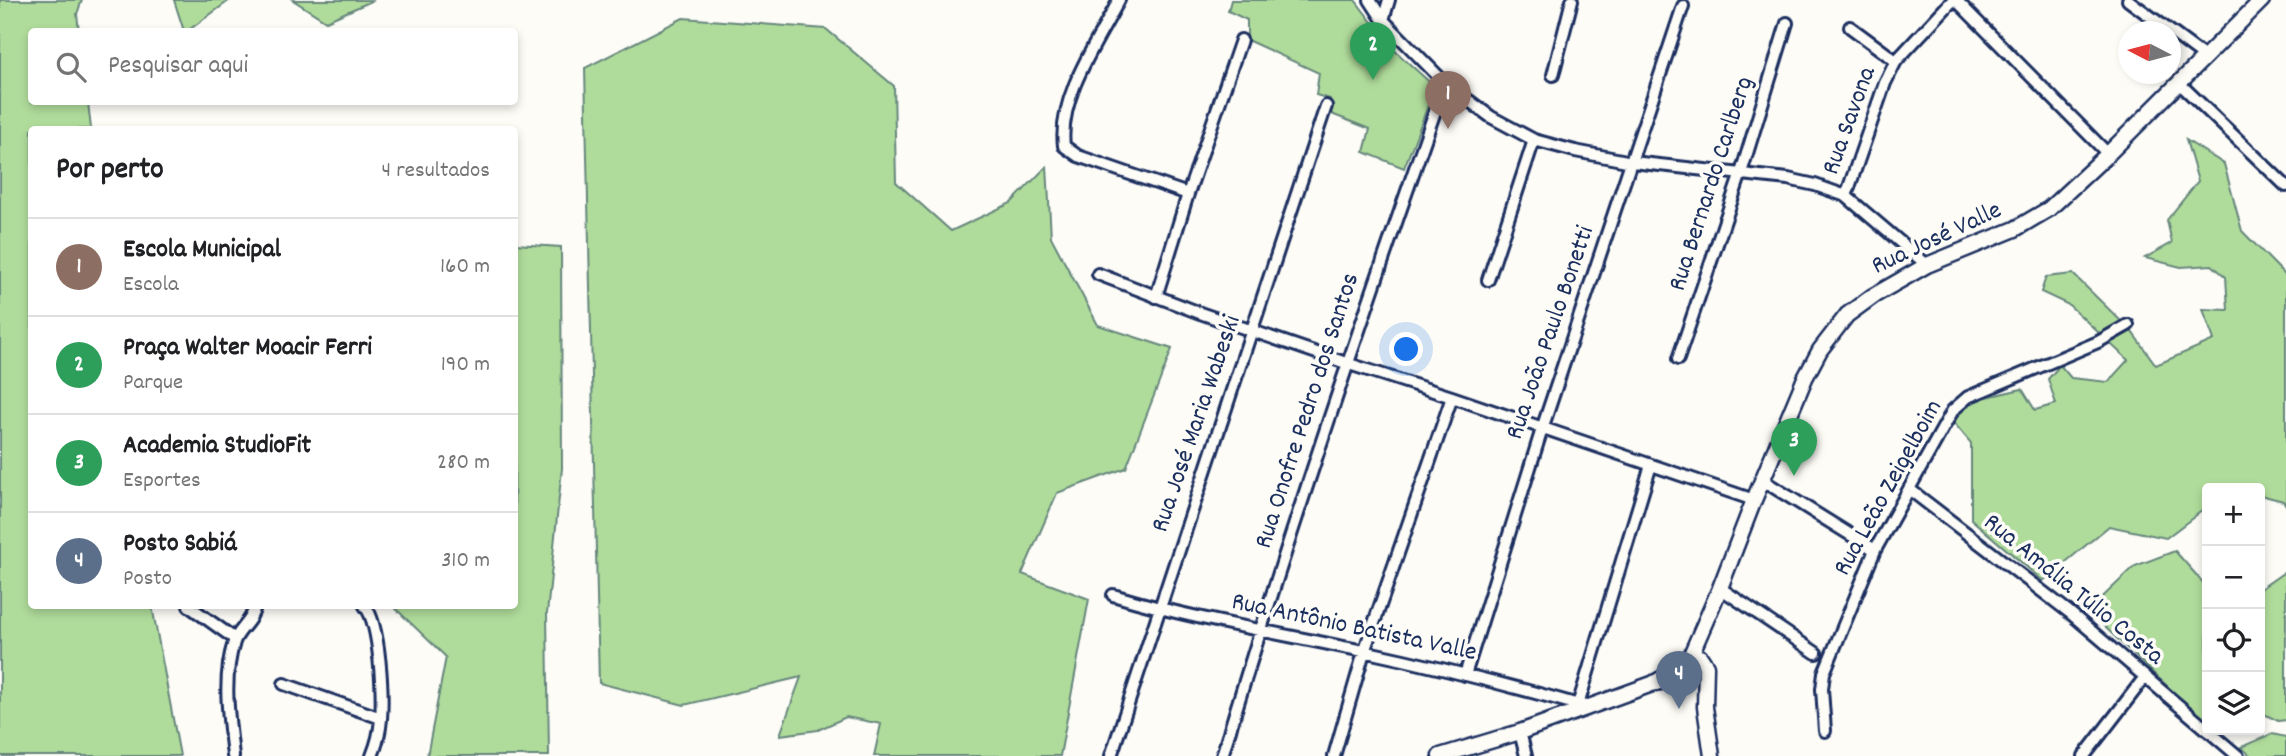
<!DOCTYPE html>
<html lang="pt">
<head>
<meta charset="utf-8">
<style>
  body { margin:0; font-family:Dekko,sans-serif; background:#f6f6f6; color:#202124 }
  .controls { position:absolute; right:21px; bottom:21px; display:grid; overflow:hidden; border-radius:7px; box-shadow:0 4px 10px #0003 }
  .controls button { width:63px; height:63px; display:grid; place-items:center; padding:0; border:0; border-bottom:2px solid #e0e0e0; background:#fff; color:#202124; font:35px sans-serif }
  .compass { position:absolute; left:2118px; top:21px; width:63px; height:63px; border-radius:50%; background:#fff; box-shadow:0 4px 10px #0003; rotate:276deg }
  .you { position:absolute; left:1407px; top:350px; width:24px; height:24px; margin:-18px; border:5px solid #fff; border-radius:50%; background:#1a73e8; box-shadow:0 0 0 10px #1a73e833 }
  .badge { display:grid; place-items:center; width:46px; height:46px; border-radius:50%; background:#d1495b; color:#fff; font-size:23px; font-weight:700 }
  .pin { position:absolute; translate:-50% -58px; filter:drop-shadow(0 2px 4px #0008) }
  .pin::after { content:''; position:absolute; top:37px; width:24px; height:21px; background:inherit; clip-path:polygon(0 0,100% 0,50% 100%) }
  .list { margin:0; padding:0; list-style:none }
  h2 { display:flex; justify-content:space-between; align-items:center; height:91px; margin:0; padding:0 28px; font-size:30px }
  h2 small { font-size:23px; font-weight:400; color:#757577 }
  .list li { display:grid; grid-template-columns:46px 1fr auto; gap:21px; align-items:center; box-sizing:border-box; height:98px; padding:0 28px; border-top:2px solid #e0e0e0 }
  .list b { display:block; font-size:26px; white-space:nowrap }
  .list p { margin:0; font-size:23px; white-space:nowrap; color:#757577 }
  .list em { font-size:23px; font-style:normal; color:#757577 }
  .icon { flex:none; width:38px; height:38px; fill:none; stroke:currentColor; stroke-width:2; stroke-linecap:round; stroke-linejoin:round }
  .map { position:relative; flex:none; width:2286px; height:756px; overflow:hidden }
  .search { position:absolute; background:#fff; box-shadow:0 4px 10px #0003; left:28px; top:28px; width:490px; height:77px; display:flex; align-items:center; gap:18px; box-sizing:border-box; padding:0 24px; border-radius:7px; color:#757577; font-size:26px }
  .panel { position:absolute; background:#fff; box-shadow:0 4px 10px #0003; left:28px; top:126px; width:490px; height:483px; border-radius:7px }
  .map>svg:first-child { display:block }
  .green { fill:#b0dc9b; stroke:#66867c; stroke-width:2 }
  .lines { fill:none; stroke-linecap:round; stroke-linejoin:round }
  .minor-casing { stroke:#1b2f5e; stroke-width:16 }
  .tertiary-casing { stroke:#1b2f5e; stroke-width:19 }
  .minor { stroke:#fdfcf7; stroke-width:10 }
  .tertiary { stroke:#fdfcf7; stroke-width:14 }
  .labels { text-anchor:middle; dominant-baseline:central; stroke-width:7; stroke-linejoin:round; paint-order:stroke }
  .street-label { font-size:26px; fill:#1b2f5e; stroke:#fdfcf7 }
</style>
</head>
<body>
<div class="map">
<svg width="2286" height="756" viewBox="0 0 2286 756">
  <rect width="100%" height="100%" fill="#fdfcf7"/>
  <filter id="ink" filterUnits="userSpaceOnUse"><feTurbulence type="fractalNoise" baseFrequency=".0143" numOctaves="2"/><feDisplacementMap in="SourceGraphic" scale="14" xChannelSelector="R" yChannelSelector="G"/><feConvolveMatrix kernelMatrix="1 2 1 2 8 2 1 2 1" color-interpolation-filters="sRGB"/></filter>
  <g filter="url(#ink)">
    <path class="green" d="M0,0H82L77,14L79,31L32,32V102H88L91,129L32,130V606H152L180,756H0Z
      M174,0H230L186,32L184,31Z
      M293,0H374L326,21Z
      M1231,0H1355L1392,48L1435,87L1404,168L1364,152L1370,129L1329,113L1330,99L1316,95L1319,73L1247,40V20L1228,11Z
      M683,18L826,29L894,86L896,182L951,231L1011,203L1047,166L1051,237L1098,325L1172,349L1126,468L1057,493L1022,574L1089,599L1060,756H874L881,724L846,717L818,730L780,735L801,677L684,705L599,683L585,68Z
      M2186,140L2224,164L2242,231L2286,276V505L2283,501L2260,495V488H2207V507L2166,538L2109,526L2043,581L1971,519V443L1953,422L1965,402L2022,389L2035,410L2056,404L2048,379L2060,365L2071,378L2108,382L2128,360L2069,305L2041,292L2046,277L2073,274L2132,332L2156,365L2214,340L2203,309L2228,310L2226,277L2212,265L2181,267L2145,258L2172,243L2167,220L2198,181Z
      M515,244L561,247L562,468L547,614L549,756H427L446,657L393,606H514Z
      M2175,551L2207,587V724L2088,611L2135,566Z
      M2286,571V720L2278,721L2260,712V589Z
      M2272,734L2286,737V756H2251L2241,747Z"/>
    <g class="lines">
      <g class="minor-casing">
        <path id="minor" d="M1119,0C1097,42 1058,97 1064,146L1078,156L1188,194
          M1370,0L1383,20L1445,83L1491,117L1534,140L1575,151L1632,162L1788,179L1815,185L1846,196L1927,265
          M1956,0L2108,154
          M2128,0L2205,57
          M1383,20L1389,0
          M1850,27L1896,61
          M1553,75L1572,0
          M2179,83L2286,186
          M1846,196L1885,83L1896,61L1953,0
          M1098,274L1200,313L1346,363L1452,397L1754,500
          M1488,280L1534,140
          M1156,297L1188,194L1241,40
          M1678,359L1741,173L1787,23
          M1762,480L1875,550
          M1909,489L2069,612L2238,756
          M1720,588L1816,653
          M1113,595C1195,620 1279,633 1363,651C1438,667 1512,686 1586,707
          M189,606L235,639
          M365,606C380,624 383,694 381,719C380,731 377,744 372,756
          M1465,675L1542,429L1683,6
          M284,684L381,718
          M1578,705L1651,465
          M1825,731L1822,689L1824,673L1831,656L1875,550L1953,410L1968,397L2098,342L2128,325
          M1520,732L1526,756
          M233,756C229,718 222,680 234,642C239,628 251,624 255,606
          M1111,756L1326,106
          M1222,756C1290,529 1366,306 1445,83
          M1334,756L1364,652L1452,397
          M2084,756L2145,677"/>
      </g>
      <g class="tertiary-casing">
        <path id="tertiary" d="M1700,657L1706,666L1705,707L1712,756
          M1652,684L1684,666L1690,657L1720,588L1754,500L1805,378L1820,350L1847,315L1873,296L1927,265L2015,229L2049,209L2108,154L2262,0
          M1440,756L1520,732L1652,684L1688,675"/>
      </g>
      <use href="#minor" class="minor"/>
      <use href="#tertiary" class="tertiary"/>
    </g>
  </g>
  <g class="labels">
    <g class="street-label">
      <text transform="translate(1850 121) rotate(-70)">Rua Savona</text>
      <text transform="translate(1712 184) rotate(-72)">Rua Bernardo Carlberg</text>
      <text transform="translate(1937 239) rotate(-25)">Rua José Valle</text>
      <text transform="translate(1551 333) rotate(-71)">Rua João Paulo Bonetti</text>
      <text transform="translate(1308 411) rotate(-72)">Rua Onofre Pedro dos Santos</text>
      <text transform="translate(1197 424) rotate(-71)">Rua José Maria Wabeski</text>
      <text transform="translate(1889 488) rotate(-61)">Rua Leão Zeigelboim</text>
      <text transform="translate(2073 590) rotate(39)">Rua Amália Túlio Costa</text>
      <text transform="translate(1354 628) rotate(12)">Rua Antônio Batista Valle</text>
    </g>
  </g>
</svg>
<div class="controls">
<button>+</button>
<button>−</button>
<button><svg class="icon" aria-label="locate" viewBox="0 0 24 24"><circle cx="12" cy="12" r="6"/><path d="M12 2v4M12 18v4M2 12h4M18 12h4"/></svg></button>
<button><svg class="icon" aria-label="layers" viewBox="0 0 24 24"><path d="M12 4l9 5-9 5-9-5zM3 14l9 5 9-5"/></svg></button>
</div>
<svg class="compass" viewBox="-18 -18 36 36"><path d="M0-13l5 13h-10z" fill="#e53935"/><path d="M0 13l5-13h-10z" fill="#757577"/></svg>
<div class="you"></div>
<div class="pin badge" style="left:1448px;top:129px;background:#8d6e63">1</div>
<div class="pin badge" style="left:1373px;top:80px;background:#2e9e5b">2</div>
<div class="pin badge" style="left:1794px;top:476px;background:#2e9e5b">3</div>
<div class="pin badge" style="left:1679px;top:709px;background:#5c6f8a">4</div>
<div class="search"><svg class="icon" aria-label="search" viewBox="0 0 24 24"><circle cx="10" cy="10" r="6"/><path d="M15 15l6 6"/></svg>Pesquisar aqui</div>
<section class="panel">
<h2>Por perto<small>4 resultados</small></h2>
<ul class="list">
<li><span class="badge" style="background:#8d6e63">1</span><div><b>Escola Municipal</b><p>Escola</p></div><em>160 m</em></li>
<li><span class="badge" style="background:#2e9e5b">2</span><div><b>Praça Walter Moacir Ferri</b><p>Parque</p></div><em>190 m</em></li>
<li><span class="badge" style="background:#2e9e5b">3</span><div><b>Academia StudioFit</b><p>Esportes</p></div><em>280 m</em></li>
<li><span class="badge" style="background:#5c6f8a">4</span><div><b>Posto Sabiá</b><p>Posto</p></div><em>310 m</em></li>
</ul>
</section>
</div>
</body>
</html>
